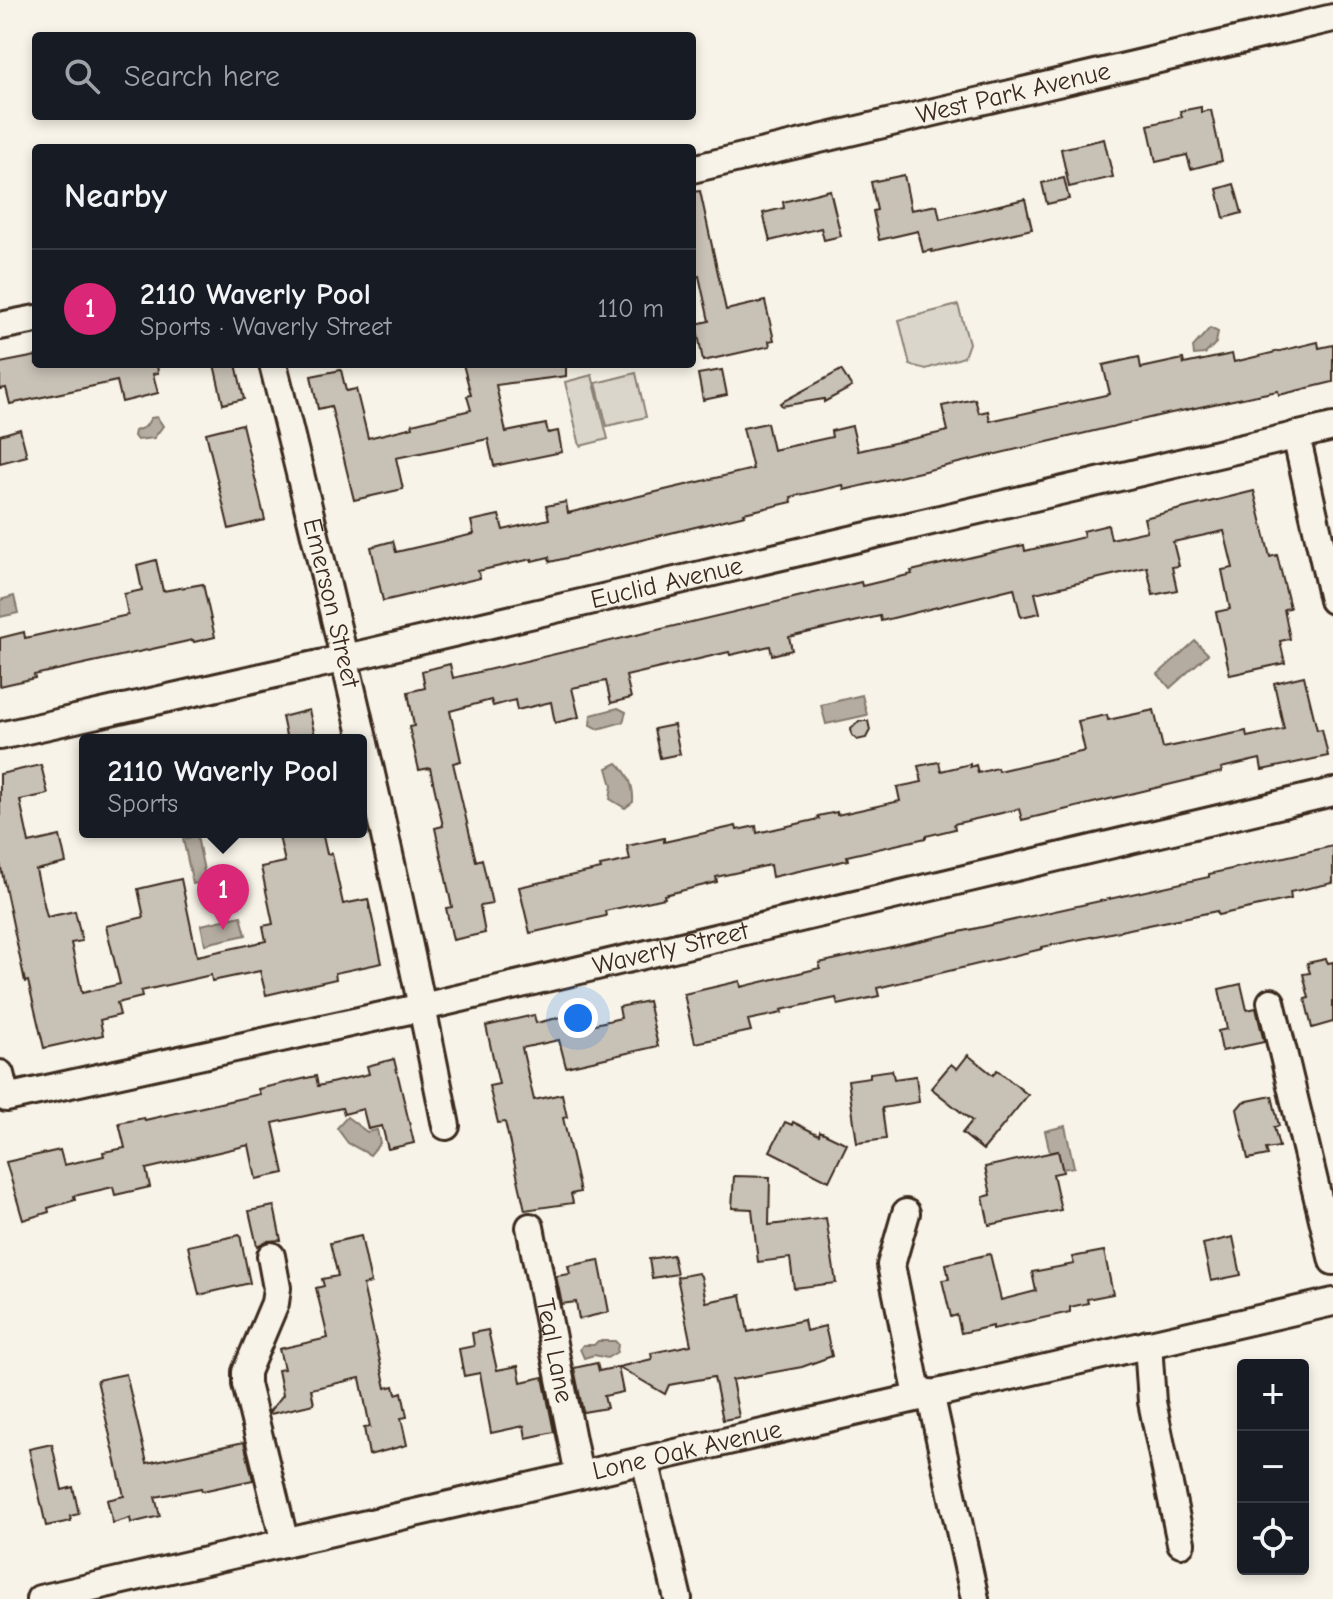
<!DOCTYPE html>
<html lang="en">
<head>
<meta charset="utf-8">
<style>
  body { margin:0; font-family:"Comic Neue",sans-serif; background:#242831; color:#f1f3f6 }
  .controls { position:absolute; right:24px; bottom:24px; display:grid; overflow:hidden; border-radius:8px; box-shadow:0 4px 12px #0003 }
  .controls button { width:72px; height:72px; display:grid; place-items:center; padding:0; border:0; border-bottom:2px solid #363941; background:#171b24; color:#f1f3f6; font:40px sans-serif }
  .you { position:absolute; left:578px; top:1018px; width:28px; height:28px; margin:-20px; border:6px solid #fff; border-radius:50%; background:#1a73e8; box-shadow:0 0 0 12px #1a73e833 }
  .badge { display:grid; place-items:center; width:52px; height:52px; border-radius:50%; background:#db2777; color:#fff; font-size:26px; font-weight:700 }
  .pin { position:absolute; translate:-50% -66px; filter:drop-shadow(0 2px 4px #0008) }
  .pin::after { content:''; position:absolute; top:42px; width:28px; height:24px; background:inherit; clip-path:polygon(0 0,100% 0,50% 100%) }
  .popup { position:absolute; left:79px; top:734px; width:288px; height:104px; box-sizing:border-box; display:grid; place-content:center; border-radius:8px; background:#171b24; filter:drop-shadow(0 2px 6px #0005); font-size:26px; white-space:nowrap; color:#9ea1a6 }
  .popup b { font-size:30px; color:#f1f3f6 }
  .popup::after { content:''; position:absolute; left:50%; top:100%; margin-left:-16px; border:16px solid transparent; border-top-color:#171b24 }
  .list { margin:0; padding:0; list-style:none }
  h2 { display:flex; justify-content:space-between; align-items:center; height:104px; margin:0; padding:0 32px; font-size:34px }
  h2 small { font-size:26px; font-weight:400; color:#9ea1a6 }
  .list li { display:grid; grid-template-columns:52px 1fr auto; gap:24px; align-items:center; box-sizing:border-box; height:120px; padding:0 32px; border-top:2px solid #363941 }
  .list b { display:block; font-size:30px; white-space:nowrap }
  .list p { margin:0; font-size:26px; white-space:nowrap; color:#9ea1a6 }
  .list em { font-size:26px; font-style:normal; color:#9ea1a6 }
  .icon { flex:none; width:44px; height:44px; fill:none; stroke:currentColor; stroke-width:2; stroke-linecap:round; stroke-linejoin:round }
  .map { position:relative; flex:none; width:1333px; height:1599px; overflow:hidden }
  .search { position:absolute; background:#171b24; box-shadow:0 4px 12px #0003; left:32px; top:32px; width:664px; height:88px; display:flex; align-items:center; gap:20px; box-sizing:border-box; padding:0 28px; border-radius:8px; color:#9ea1a6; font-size:30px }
  .panel { position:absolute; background:#171b24; box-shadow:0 4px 12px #0003; left:32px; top:144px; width:664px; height:224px; border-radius:8px }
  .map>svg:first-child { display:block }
  .green { fill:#dbd6cb; stroke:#8b8074; stroke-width:2 }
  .water { fill:#b4aca0; stroke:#84786c; stroke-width:2 }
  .building { fill:#c8c1b6; stroke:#3b2a1e; stroke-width:2 }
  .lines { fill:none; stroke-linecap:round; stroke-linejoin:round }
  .minor-casing { stroke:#3b2a1e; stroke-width:32 }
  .minor { stroke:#f7f3e8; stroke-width:26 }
  .labels { text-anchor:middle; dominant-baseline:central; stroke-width:7; stroke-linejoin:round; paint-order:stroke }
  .street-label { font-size:26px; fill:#3b2a1e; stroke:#f7f3e8 }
</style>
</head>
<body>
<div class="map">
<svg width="1333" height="1599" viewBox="0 0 1333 1599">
  <rect width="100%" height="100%" fill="#f7f3e8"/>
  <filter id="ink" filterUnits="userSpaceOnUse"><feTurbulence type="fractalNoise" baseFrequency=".0125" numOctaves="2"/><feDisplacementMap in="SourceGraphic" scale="16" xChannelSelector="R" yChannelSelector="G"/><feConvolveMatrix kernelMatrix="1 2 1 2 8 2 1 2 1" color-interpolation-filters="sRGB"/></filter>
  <g filter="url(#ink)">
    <path class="green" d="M958,305L969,343L964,357L926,369L910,365L899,320Z
      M636,373L646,417L607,426L596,383Z
      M592,375L608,439L580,446L565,382Z"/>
    <path class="water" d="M1210,328L1218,332L1216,343L1205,354L1194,355L1193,347Z
      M157,417L163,426L154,438L137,440L134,436L135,431L145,427L151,418Z
      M14,596L18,613L0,617V600Z
      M1195,641L1208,654L1170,688L1158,674Z
      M862,695L867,715L826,724L821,705Z
      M618,708L626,712L623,722L598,729L590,725L591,715Z
      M617,763C629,774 634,786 633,802L625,808L610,799L612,786L607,768Z
      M197,836L206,881L193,884L183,839Z
      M241,916L246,935L205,944L201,925Z
      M347,1117L367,1132L377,1130L380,1143L370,1155L348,1143L337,1128Z
      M1065,1126L1074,1167L1062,1169L1058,1151L1050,1153L1045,1131Z
      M598,1341H615L618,1344L617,1352L607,1358L594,1355L584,1358L580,1349L583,1345H594Z"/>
    <path class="building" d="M1201,107V112L1211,110L1222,161L1191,169L1187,155L1156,162L1148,125L1182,117L1180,111Z
      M1104,139L1113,177L1069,187L1061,149Z
      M904,175L911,210L937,205L940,219L1025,199L1032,229L932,252V250L923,252L918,231L879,240L873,211L877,210L871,182Z
      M1064,178L1069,199L1047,204L1042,183Z
      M1234,184L1242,213L1224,218L1217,189Z
      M830,190L841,236L824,240L821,228L770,241L763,213L784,208L783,202Z
      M700,191L726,310L765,301L774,340L769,341L770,346L703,361L696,324L709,321L699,276L692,278V192Z
      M1318,342L1319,348L1333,345V382L1279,395L1278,391L1252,396L1162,415L844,490L843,485L791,497L792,502L744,513L745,515L550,562L549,557L532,561V559L478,571L480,578L383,601L371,547L393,541L396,552L474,534L471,521L499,515L503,530L549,519L546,506L566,502L568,513L753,469L743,428L767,423L773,450L832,437L831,431L852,426L858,451L948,431L942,406L975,399L979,413L988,411L990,421L1110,394L1103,365L1139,357L1141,368L1183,359L1184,364L1232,354L1234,362Z
      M36,356V364H157L158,373L153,374L158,393L122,402L117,381L10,404L6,388L0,389V363Z
      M214,364H236L244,399L223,404Z
      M463,364H566V376L496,385L506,432L546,424L548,433L558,431L562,452L494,466L488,439L396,458L403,489L354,500L331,406L318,409L311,376L341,370L346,391L356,389L368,438L413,427L412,424L471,410L467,396L471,395Z
      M722,370L727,395L703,400L698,374Z
      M841,370L852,387L824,402V399L782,406L780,403Z
      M242,424L265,520L229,529L206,433Z
      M20,429L27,456L0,463V435Z
      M1254,491L1270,557L1277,555L1290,608L1284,609L1290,639L1280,641L1285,663L1230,675L1216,612L1230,609L1222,570L1233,568L1224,531L1173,542L1179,566L1172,567L1177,590L1153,595L1147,567L1035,593L1040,613L1021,617L1014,588L881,621L880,616L789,637L792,650L772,655L770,646L730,655L729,652L626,676L631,698L611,703L606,681L572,688L579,717L555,723L551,702L517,710L515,700L493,706L491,700L450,711L461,761L453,763L476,861L482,859L492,904L480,906L485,933L453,940L446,908L452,907L435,828L443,826L430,768L419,770L409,727L414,726L408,692L425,688L422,671L450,664L453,678L861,582L862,586L912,574L911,571L1024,545L1025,551L1084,537L1083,531L1108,525L1111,539L1147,531L1144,518Z
      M156,560L163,591L203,584L215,637L194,642L193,640L34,675L35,678L0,686V638L24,632L25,638L128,615L124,594L142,590L137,565Z
      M1304,676L1317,730L1322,729L1328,756L1262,770L1260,759L1221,768L1222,772L1022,820L1019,809L954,824L955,829L926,836V838L847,856L848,860L772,877L770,865L716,877L717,882L664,895L665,898L605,911L606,916L530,933L519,887L601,869L600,866L630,860L627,846L664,838V842L736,826L737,830L756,826L757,833L819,819L818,816L837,812V815L900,801L897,787L922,782L918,766L939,762L941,771L970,764V767L976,765L978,773L997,768L998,771L1085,751L1078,721L1107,715L1108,720L1154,710L1163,748L1246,731L1247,737L1284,729L1274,683Z
      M309,710L315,736H312L313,740H287L282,717Z
      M859,721H868L870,730L866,738L857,740L852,735L851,729Z
      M674,725L680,754L660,758L654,729Z
      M41,765L48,794L20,800L29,843L60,836L66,863L36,870L47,917L75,911L82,941L71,943L82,993L120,984L106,926L144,917L138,889L181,879L197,956L266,941L263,926L273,924L261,867L285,862L278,832H322L327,854L332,853L343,904L368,899L382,963L335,973L336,979L266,995L260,971L212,981L211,975L141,991L142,997L117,1003L120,1015L100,1020L103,1035L44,1048L28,981L25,982L0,863V774Z
      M1333,846V883L1290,892L1291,899L1218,915L1217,911L1042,947V949L877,988L879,996L838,1005L836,998L781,1010L782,1013L748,1020L751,1031L695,1043L684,994L740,981L741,987L820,968L819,963L1209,877V874Z
      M1326,959L1328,963L1333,962V1022L1312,1028L1305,999L1309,998L1303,974L1310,973L1307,963Z
      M1241,984L1247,1010L1256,1008L1264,1042L1222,1051L1218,1031L1227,1029L1219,989Z
      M648,1001L658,1046L566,1067L559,1040L522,1048L534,1100L562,1094L567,1117L563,1118L580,1192L571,1194L573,1203L525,1210L505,1122L498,1123L489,1086L499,1084L486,1026L534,1015L536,1023L583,1012L586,1026L621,1018L619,1007Z
      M968,1055L993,1075L997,1070L1028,1095L983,1150L962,1133L972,1121L931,1088L951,1064L957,1069Z
      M394,1059L414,1143L388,1149L382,1126L368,1129L363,1109L344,1114L342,1108L273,1123L284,1173L256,1179L249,1145L146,1169L150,1187L115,1195L113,1187L74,1196L75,1200L48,1208L49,1212L23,1220L6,1162L60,1150L64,1165L104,1156L103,1152L125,1148L119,1123L144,1118L145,1120L260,1094L258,1089L316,1076L318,1086L369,1074L367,1066Z
      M892,1070L894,1079L916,1076L919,1102L882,1108L886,1139L857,1143L848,1080L870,1077V1073Z
      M1272,1096L1279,1126L1274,1127L1279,1147L1266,1149L1268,1155L1248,1159L1237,1109L1243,1102Z
      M785,1122L792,1125L793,1122L819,1135L820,1131L847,1144L829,1181L770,1151Z
      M1058,1151L1063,1172L1053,1174L1061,1210L989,1225L983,1197L991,1195L985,1167Z
      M734,1176L770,1177L769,1225L826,1218L836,1283L794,1288L790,1258L758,1262L752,1209L732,1208Z
      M274,1206L281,1240L267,1241L257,1246L249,1211Z
      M240,1235L250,1283L199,1295L188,1246Z
      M361,1236L371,1283L363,1285L386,1388L394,1386L396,1394L402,1392L407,1417L401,1418L407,1445L369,1455L364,1428L370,1427L360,1378L311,1389L314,1404L270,1414L269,1412L283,1395L278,1370L284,1369L279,1349L328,1338L316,1288L324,1286L322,1279L338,1276L330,1243Z
      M1233,1237L1241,1275L1211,1281L1203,1244Z
      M1104,1251L1113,1294L1087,1299L1088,1303L1070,1307V1312L993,1329V1326L961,1333L957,1315L951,1317L942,1280L949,1279L946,1264L990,1254L1001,1300L1036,1291L1032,1272L1074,1264L1072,1257Z
      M673,1255L677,1274L652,1278L649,1259Z
      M599,1260L609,1312L579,1319L576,1302L562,1304L556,1276L570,1274L568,1266Z
      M698,1273L701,1276L706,1302L741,1295L748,1332L804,1320L806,1331L825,1326L832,1356L802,1367L732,1380L739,1417L723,1420L714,1377L669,1385L665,1394L619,1367L652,1359L651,1353L691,1345L677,1277Z
      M488,1330L497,1370L518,1366L521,1382L543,1377L554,1432L526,1438L524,1426L491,1433L480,1373L464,1376L459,1349L474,1346L472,1333Z
      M597,1363L599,1371L618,1367L623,1392L604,1396L607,1408L583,1412L574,1368Z
      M126,1374L147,1463L244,1442L253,1480L202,1491L201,1488L155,1497L160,1516L131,1523L130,1518L113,1523L107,1500L124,1496L97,1380Z
      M52,1444L62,1490L73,1487L79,1514L70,1516L71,1521L46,1526L29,1449Z"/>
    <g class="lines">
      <g class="minor-casing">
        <g id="minor">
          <path id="s1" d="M692,169L1333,18"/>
          <path d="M0,326L36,319"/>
          <path id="s2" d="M273,364C336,617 396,870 446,1126"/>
          <path d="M1296,435L1333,600"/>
          <path id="s3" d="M0,736L346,658L1333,427"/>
          <path d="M1271,1002L1333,1261"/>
          <path id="s4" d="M0,1074L6,1098L423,1007L1333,792"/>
          <path d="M906,1213L891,1265L918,1396"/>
          <path id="s5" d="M530,1227L579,1475"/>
          <path d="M271,1256L277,1288L275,1303L246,1372V1384L285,1543"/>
          <path d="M1148,1344L1152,1402L1181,1543"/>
          <path d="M930,1393L975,1599"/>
          <path d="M645,1460L678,1599"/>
          <path id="s6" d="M40,1599L1333,1302"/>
        </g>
      </g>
      <use href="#minor" class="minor"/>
    </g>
  </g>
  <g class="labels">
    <g class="street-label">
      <text stroke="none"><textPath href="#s1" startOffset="330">West Park Avenue</textPath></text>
      <text stroke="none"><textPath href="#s3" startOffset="684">Euclid Avenue</textPath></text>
      <text stroke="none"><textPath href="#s2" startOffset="246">Emerson Street</textPath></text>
      <text stroke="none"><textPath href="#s4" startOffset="706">Waverly Street</textPath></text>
      <text stroke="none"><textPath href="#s5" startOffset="126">Teal Lane</textPath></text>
      <text stroke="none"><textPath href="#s6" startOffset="664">Lone Oak Avenue</textPath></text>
    </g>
  </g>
</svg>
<div class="controls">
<button>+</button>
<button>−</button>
<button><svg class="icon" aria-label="locate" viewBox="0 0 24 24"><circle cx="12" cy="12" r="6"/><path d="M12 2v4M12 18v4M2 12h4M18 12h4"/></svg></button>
</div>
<div class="you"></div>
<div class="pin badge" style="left:223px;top:930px">1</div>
<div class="popup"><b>2110 Waverly Pool</b>Sports</div>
<div class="search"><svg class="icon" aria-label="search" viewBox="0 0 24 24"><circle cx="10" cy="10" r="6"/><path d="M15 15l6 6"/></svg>Search here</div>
<section class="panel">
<h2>Nearby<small></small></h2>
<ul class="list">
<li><span class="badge">1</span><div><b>2110 Waverly Pool</b><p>Sports · Waverly Street</p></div><em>110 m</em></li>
</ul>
</section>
</div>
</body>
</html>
